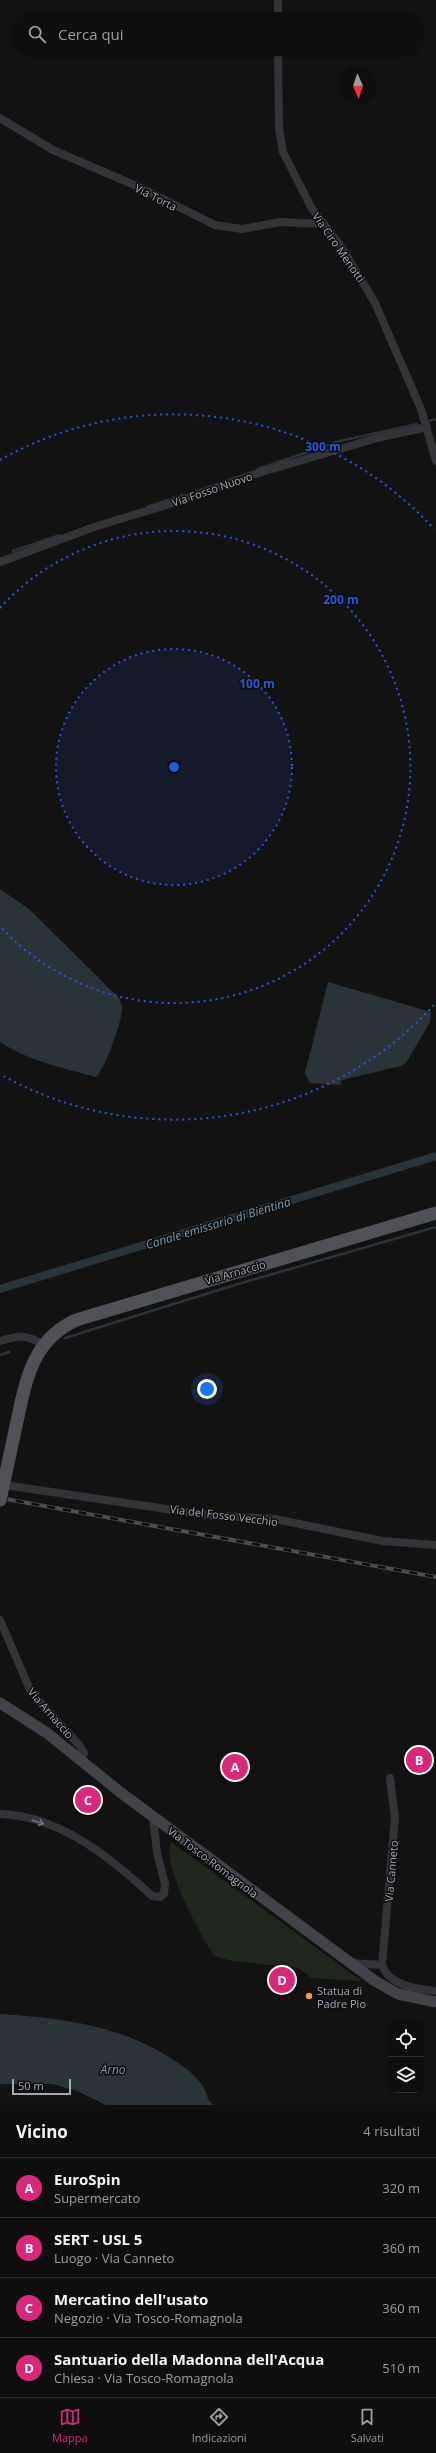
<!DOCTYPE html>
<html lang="it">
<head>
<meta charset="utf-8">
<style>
  body { margin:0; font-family:"Open Sans",sans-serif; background:#1c1c1c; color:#f1f3f6 }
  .controls { position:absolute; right:12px; bottom:12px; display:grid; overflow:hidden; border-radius:8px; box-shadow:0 1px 3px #0004 }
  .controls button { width:36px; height:36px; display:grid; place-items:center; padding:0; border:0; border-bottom:1px solid #2e2e2e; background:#0e0e0e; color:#f1f3f6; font:20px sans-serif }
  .compass { position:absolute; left:340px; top:68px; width:36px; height:36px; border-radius:50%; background:#0e0e0e; box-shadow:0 1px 3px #0004; rotate:177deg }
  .scale { position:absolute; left:12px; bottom:10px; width:59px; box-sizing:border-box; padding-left:4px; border:2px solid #a3a9b4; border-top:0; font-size:11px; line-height:14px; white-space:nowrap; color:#a3a9b4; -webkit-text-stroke:3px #0d0d0e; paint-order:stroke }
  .you { position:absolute; left:207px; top:1389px; width:14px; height:14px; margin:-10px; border:3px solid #fff; border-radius:50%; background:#1a73e8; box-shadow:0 0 0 6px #1a73e833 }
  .badge { display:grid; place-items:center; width:26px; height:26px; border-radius:50%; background:#db2777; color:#fff; font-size:13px; font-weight:700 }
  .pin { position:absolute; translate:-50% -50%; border:2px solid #fff; box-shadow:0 1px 4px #0006 }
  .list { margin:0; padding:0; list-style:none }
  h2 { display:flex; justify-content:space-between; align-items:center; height:52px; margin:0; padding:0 16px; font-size:17px }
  h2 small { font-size:13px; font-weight:400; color:#9b9c9e }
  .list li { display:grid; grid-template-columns:26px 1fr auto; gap:12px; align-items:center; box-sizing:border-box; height:60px; padding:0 16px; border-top:1px solid #2e2e2e }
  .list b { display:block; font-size:15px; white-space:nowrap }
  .list p { margin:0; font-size:13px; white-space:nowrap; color:#9b9c9e }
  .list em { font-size:13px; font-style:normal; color:#9b9c9e }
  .icon { flex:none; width:22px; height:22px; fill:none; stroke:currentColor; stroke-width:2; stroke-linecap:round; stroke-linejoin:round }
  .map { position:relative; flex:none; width:436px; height:2105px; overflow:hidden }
  .search { position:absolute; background:#0e0e0e; box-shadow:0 1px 3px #0004; left:12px; right:12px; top:12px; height:44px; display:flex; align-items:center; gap:10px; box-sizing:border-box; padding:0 14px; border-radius:22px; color:#9b9c9e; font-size:15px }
  .sheet { height:292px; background:#0e0e0e }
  nav { display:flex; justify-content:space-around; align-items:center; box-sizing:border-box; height:56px; border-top:1px solid #2e2e2e; background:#0e0e0e; font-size:11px; color:#9b9c9e }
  nav a { display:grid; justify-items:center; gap:2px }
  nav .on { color:#db2777 }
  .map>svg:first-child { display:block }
  .green { fill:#1e261e }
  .water { fill:#2a3338 }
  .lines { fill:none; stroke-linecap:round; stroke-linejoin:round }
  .stream { stroke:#2a3338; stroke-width:2.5 }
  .canal { stroke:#2a3338; stroke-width:8 }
  .street { stroke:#333438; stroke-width:8 }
  .secondary { stroke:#414348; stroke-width:11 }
  .primary { stroke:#4f5157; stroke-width:13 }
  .rail-casing { stroke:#4a4c51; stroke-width:4 }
  .rail { stroke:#0d0d0e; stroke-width:2.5; stroke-dasharray:8; stroke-linecap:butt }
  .primary-bridge { stroke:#4f5157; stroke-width:13 }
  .oneway { stroke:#71747c }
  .ring { fill:none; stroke:#2a57d4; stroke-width:2; stroke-dasharray:2 4 }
  .poi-dot { fill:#ef9f2e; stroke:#0d0d0e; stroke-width:1.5 }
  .labels { text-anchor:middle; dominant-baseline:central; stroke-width:3; stroke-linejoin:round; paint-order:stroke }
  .street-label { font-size:11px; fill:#a3a9b4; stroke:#0d0d0e }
  .poi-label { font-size:11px; fill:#a3a9b4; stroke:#0d0d0e; text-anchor:start }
  .water-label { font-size:12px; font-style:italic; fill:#7a9aaf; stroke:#0d0d0e }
  .centre { fill:#2a57d4; stroke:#0d0d0e; stroke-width:2 }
  .ring-label { font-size:12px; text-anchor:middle; font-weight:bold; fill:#2a57d4; stroke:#0d0d0e; stroke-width:3; stroke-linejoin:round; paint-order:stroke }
</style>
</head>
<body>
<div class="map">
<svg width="436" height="2105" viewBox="0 0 436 2105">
  <rect width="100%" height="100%" fill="#121213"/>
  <path class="green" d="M171,1842L362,1981L311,1978L299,1968L233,1961L214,1956C200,1934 162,1867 171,1842Z"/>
  <path class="water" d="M0,889L29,909L119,998C120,1001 122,1005 122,1007C123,1019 105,1069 96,1077C63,1068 29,1061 0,1042Z
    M328,982L431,1012L430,1022L406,1063L401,1066L342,1080L340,1085L310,1083L305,1073Z
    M0,2014C62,2018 122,2025 175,2061C185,2067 195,2075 202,2085C207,2091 206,2101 214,2105H106L77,2091L52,2084H0Z"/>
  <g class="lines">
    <path class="stream" d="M429,421L436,419
      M258,469L340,441L417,424
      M147,507L182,495
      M13,551L60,535
      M65,1338L238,1284L436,1227
      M0,1355L9,1352"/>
    <path class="canal" d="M0,1289L436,1156"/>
    <path class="street" d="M278,19V0
      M278,49L279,129L283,152L311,207L342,248L375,303L421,409L436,461
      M0,118L53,150L139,187L215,225L242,229L281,222L323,224
      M0,562L94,527L163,506L252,475L377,438L427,427
      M0,1341C15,1336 30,1334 42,1345
      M11,1486L207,1515L275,1519L383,1541L436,1545
      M0,1620L31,1692L79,1745L84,1753L81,1761
      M0,1814C60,1816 110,1857 152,1896L160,1897L164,1894L165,1884L157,1853L153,1817
      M351,1963L382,1965C389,1986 417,1989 436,1991
      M382,1965L395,1818L390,1778"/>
    <path class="secondary" d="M0,1703L47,1733L120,1792L375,1981L398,1994L436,2002"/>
    <path class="primary" d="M21,1403C29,1366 40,1337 76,1320L436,1213"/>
    <g class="rail-casing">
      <path id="rail" d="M0,1498L436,1577"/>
    </g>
    <use href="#rail" class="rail"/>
    <path class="primary-bridge" d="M0,1500L21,1403"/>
  </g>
  <defs><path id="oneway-shaft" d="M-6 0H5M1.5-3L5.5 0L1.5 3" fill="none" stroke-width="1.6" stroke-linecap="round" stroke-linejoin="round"/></defs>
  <use class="oneway" href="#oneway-shaft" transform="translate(38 1822) rotate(18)"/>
  <circle cx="174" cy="767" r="118" fill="#2a57d4" fill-opacity=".12"/>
  <g class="ring">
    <circle cx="174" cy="767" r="118"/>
    <path d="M0 608A236 236 0 1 1 0 926"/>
    <path d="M434 1005A353 353 0 0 1 0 1074M0 460A353 353 0 0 1 434 529"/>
  </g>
  <circle class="poi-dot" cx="309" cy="1996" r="4"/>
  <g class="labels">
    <g class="street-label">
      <text transform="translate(156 197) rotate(27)">Via Torta</text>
      <text transform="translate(339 247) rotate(55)">Via Ciro Menotti</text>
      <text transform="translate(212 489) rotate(-19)">Via Fosso Nuovo</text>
      <text transform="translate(235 1272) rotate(-16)">Via Arnaccio</text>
      <text transform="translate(224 1515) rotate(7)">Via del Fosso Vecchio</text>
      <text transform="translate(51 1713) rotate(49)">Via Arnaccio</text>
      <text transform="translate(213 1862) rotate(37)">Via Tosco-Romagnola</text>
      <text transform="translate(391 1871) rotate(-85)">Via Canneto</text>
    </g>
    <g class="poi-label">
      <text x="317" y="1990">Statua di<tspan x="317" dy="13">Padre Pio</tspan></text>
    </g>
    <g class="water-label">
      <text transform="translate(218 1223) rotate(-17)">Canale emissario di Bientina</text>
      <text x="113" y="2069">Arno</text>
    </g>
  </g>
  <circle cx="174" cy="767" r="6" class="centre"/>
  <g class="ring-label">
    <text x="323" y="451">300 m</text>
    <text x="341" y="604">200 m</text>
    <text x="257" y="688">100 m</text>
  </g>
</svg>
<div class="controls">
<button><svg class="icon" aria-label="locate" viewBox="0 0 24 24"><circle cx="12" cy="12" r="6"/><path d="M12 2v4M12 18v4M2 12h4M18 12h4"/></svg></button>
<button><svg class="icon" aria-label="layers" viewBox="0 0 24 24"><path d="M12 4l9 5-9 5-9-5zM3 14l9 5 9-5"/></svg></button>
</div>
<svg class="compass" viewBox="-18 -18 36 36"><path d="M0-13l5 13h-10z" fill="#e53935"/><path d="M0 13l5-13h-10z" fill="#9b9c9e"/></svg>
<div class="scale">50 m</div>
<div class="you"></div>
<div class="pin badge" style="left:235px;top:1767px">A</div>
<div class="pin badge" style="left:419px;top:1760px">B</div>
<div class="pin badge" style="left:88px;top:1800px">C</div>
<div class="pin badge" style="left:282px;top:1980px">D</div>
<div class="search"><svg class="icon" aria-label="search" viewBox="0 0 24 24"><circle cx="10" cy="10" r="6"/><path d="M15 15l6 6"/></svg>Cerca qui</div>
</div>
<section class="sheet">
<h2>Vicino<small>4 risultati</small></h2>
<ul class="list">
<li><span class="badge">A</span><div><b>EuroSpin</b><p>Supermercato</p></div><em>320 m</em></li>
<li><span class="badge">B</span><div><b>SERT - USL 5</b><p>Luogo · Via Canneto</p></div><em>360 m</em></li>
<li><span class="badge">C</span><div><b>Mercatino dell'usato</b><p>Negozio · Via Tosco-Romagnola</p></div><em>360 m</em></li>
<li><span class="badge">D</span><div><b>Santuario della Madonna dell'Acqua</b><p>Chiesa · Via Tosco-Romagnola</p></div><em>510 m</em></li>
</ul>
</section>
<nav>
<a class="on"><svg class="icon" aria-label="map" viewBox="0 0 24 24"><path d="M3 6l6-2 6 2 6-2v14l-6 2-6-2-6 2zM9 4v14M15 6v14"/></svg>Mappa</a>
<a><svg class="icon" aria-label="directions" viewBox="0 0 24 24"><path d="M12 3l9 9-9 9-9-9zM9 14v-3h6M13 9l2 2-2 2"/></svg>Indicazioni</a>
<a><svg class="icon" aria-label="saved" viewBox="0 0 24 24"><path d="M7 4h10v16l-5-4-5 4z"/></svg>Salvati</a>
</nav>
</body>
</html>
